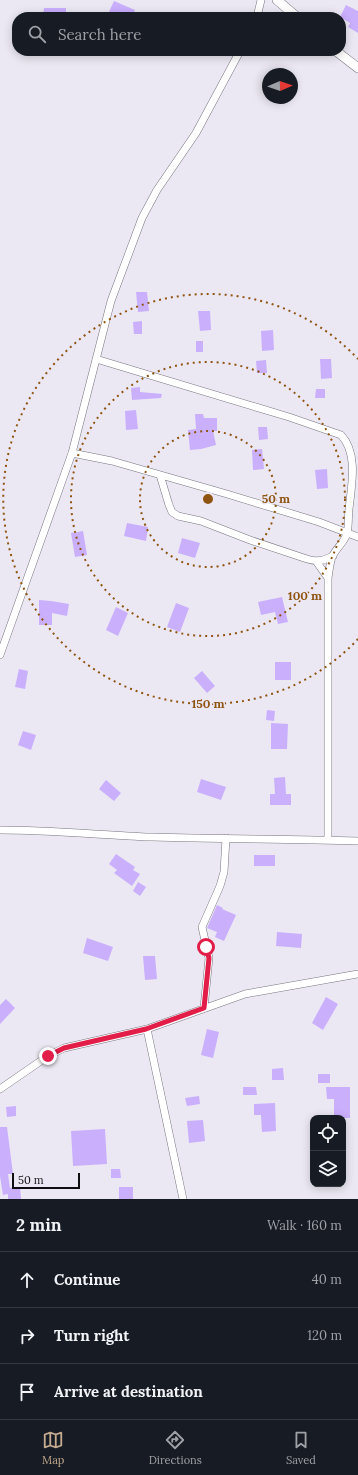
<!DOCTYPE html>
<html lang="en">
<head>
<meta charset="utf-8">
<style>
  body { margin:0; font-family:Lora,serif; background:#20242c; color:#f1f3f6 }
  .controls { position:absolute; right:12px; bottom:12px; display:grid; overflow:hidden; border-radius:8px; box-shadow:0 2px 10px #0003 }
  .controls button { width:36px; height:36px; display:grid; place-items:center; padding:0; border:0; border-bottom:1px solid #363941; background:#171b24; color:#f1f3f6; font:20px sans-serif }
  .compass { position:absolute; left:262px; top:68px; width:36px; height:36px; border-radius:50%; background:#171b24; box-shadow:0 2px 10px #0003; rotate:88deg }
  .scale { position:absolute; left:12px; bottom:10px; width:68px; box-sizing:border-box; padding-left:4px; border:2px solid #0f0e12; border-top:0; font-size:11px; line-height:14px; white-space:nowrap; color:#0f0e12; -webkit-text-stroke:3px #ebe8f3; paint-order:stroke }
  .stop { position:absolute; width:12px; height:12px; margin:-9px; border:3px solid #e11d48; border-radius:50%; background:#fff }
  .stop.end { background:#e11d48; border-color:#fff; box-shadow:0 1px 4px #0008 }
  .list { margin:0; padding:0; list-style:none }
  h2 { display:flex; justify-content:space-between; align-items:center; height:52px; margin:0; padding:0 16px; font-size:17px }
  h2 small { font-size:13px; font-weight:400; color:#9ea1a6 }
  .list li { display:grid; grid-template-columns:26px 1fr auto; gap:12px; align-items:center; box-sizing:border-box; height:56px; padding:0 16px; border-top:1px solid #363941 }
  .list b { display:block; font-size:15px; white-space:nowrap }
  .list em { font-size:13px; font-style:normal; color:#9ea1a6 }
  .icon { flex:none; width:22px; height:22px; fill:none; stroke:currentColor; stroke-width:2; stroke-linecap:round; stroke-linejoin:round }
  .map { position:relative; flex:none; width:358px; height:1199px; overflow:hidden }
  .search { position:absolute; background:#171b24; box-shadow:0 2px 10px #0003; left:12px; right:12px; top:12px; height:44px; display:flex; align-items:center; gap:10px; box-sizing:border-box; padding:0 14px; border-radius:16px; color:#9ea1a6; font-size:15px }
  .sheet { height:220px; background:#171b24 }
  nav { display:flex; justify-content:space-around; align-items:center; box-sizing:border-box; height:56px; border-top:1px solid #363941; background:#171b24; font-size:11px; color:#9ea1a6 }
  nav a { display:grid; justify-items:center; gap:2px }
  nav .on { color:#c5ab8f }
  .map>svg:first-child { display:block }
  .building { fill:#caaffd }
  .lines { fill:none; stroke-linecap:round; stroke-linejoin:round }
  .minor-casing { stroke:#78757f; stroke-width:8 }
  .tertiary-casing { stroke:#78757f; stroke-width:10 }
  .minor { stroke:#fff; stroke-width:7 }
  .tertiary { stroke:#fff; stroke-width:9 }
  .route { stroke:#e11d48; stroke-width:5 }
  .ring { fill:none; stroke:#8f5411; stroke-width:2; stroke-dasharray:2 4 }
  .centre { fill:#8f5411; stroke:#ebe8f3; stroke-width:2 }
  .ring-label { font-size:12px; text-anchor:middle; font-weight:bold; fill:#8f5411; stroke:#ebe8f3; stroke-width:3; stroke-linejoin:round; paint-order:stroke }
</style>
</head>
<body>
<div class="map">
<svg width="358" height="1199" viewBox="0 0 358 1199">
  <rect width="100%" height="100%" fill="#ebe8f3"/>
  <path class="building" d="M114,1L135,10L132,17H115L108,14Z
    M346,5L358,11V33L348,27L350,23L340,17Z
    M44,8H66V17H43Z
    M136,292H147L149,311L138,312Z
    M198,311H210L211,330L200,331Z
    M142,321V334H134L133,322Z
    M273,330L274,350L262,351L261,331Z
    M196,341H203V352H196Z
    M320,359H331L332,378L321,379Z
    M266,360L267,373H257L256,361Z
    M140,387V392L162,394L161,398L132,400L131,388Z
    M316,389H325V398H315Z
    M136,410L138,429L126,430L125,411Z
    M195,414H203L204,418H217V431H213L216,445L201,449L190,450L188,430L196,429Z
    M258,427H267L268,439L259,440Z
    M262,449L264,469L253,470L252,450Z
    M327,469L328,488L317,489L315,470Z
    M127,523L148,527L146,541L124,536Z
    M83,531L87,555L75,557L71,533Z
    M182,538L200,543L195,558L178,553Z
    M282,597L288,622L278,624L275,612L261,615L258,602Z
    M39,600L51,601L69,604L67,616L52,613V625H39Z
    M176,603L189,608L180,632L167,627Z
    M116,607L128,613L118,636L106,630Z
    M275,662H291V680H275Z
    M19,669L28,671L25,689L15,687Z
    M202,671L215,686L207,693L194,678Z
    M267,710L275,711L274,721L266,720Z
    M271,723L288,724L287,749H271Z
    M23,731L36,735L31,750L18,745Z
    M285,777L286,794H291V805H270V794H275L274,778Z
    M201,779L226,787L221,800L197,792Z
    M106,780L121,793L114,801L99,789Z
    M116,854L135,867L133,870L140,874L132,886L114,873L117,870L109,864Z
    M254,855H275V866H254Z
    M138,882L146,887L140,896L133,891Z
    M217,905L223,908L222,909L236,915L224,941L215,937L217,932L207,928Z
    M277,932L302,934L301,948L276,946Z
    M87,938L113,947L108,961L83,953Z
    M143,956H155L157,979L145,980Z
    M326,997L338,1004L323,1030L312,1023Z
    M6,999L15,1008L0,1024V1005Z
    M207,1029L219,1032L213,1058L201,1055Z
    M283,1068L284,1080H272V1069Z
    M318,1074H330V1083H318Z
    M243,1087H256L257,1095H243Z
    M326,1087H350V1118H334V1099H327Z
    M199,1096L200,1104L187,1106L185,1098Z
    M275,1103L276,1131L262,1132L261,1115H254V1104Z
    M16,1106V1116L7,1117L6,1107Z
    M203,1120L205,1141L189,1143L187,1121Z
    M0,1127H7L13,1174H8L10,1188L20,1187L21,1199H8V1194L3,1195L0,1176Z
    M105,1129L107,1164L73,1166L71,1131Z
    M111,1169H120L121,1178H111Z
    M119,1187H133V1199H119Z"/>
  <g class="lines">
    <g class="minor-casing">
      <path id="minor" d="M257,17L261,0
        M96,359L289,417L341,435C358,453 352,483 349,509C348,516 349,526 347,533C345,542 336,548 332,557C330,563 329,571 328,578V840
        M72,453L112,461L227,494L319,522L358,537
        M160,475L169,505L172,512L178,516L201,521L250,540L307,559C317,562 323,561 333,556
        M316,561L328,578
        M0,655L72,453L111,301L142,218L157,190L196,133L240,51
        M0,830C51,830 101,835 152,837C220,839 289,839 358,841
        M204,1008L209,958L202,927L220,886L224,872L226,838
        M147,1029L183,1199
        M0,1089L48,1056L64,1048L147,1029L245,994L358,974"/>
    </g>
    <g class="tertiary-casing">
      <path id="tertiary" d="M277,0L297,17
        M336,51L358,68"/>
    </g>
    <use href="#minor" class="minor"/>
    <use href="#tertiary" class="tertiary"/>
  </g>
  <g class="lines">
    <path class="route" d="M48,1056L64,1048L146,1029L204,1008L209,958L206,947"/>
  </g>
  <g class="ring">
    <circle cx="208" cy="499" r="68"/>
    <circle cx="208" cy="499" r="137"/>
    <path d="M358 639A205 205 0 1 1 358 359"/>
  </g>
  <circle cx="208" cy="499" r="6" class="centre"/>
  <g class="ring-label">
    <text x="276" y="503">50 m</text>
    <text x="305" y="600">100 m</text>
    <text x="208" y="708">150 m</text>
  </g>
</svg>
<div class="controls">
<button><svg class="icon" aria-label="locate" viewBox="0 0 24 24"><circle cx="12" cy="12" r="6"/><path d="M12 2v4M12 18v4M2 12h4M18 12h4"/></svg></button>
<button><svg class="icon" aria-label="layers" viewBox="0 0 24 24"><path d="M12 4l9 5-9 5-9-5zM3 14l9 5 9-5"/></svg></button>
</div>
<svg class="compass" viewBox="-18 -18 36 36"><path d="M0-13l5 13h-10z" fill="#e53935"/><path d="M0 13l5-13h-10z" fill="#9ea1a6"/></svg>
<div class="scale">50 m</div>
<div class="stop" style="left:206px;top:947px"></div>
<div class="stop end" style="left:48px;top:1056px"></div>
<div class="search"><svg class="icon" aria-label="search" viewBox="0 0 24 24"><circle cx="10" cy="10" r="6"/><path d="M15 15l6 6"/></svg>Search here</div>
</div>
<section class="sheet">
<h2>2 min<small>Walk · 160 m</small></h2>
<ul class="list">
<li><svg class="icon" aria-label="ahead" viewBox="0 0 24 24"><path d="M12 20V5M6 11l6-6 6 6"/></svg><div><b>Continue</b></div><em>40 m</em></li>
<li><svg class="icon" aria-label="right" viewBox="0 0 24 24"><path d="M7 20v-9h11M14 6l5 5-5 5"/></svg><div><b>Turn right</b></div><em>120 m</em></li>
<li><svg class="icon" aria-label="arrive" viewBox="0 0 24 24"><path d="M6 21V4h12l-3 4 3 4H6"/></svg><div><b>Arrive at destination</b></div></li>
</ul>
</section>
<nav>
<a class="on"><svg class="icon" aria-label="map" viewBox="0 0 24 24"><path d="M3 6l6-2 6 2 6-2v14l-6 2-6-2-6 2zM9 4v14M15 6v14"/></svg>Map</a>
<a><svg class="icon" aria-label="directions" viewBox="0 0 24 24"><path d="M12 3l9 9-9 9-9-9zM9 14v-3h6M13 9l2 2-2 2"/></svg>Directions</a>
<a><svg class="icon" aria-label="saved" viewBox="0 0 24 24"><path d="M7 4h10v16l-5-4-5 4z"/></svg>Saved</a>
</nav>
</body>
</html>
